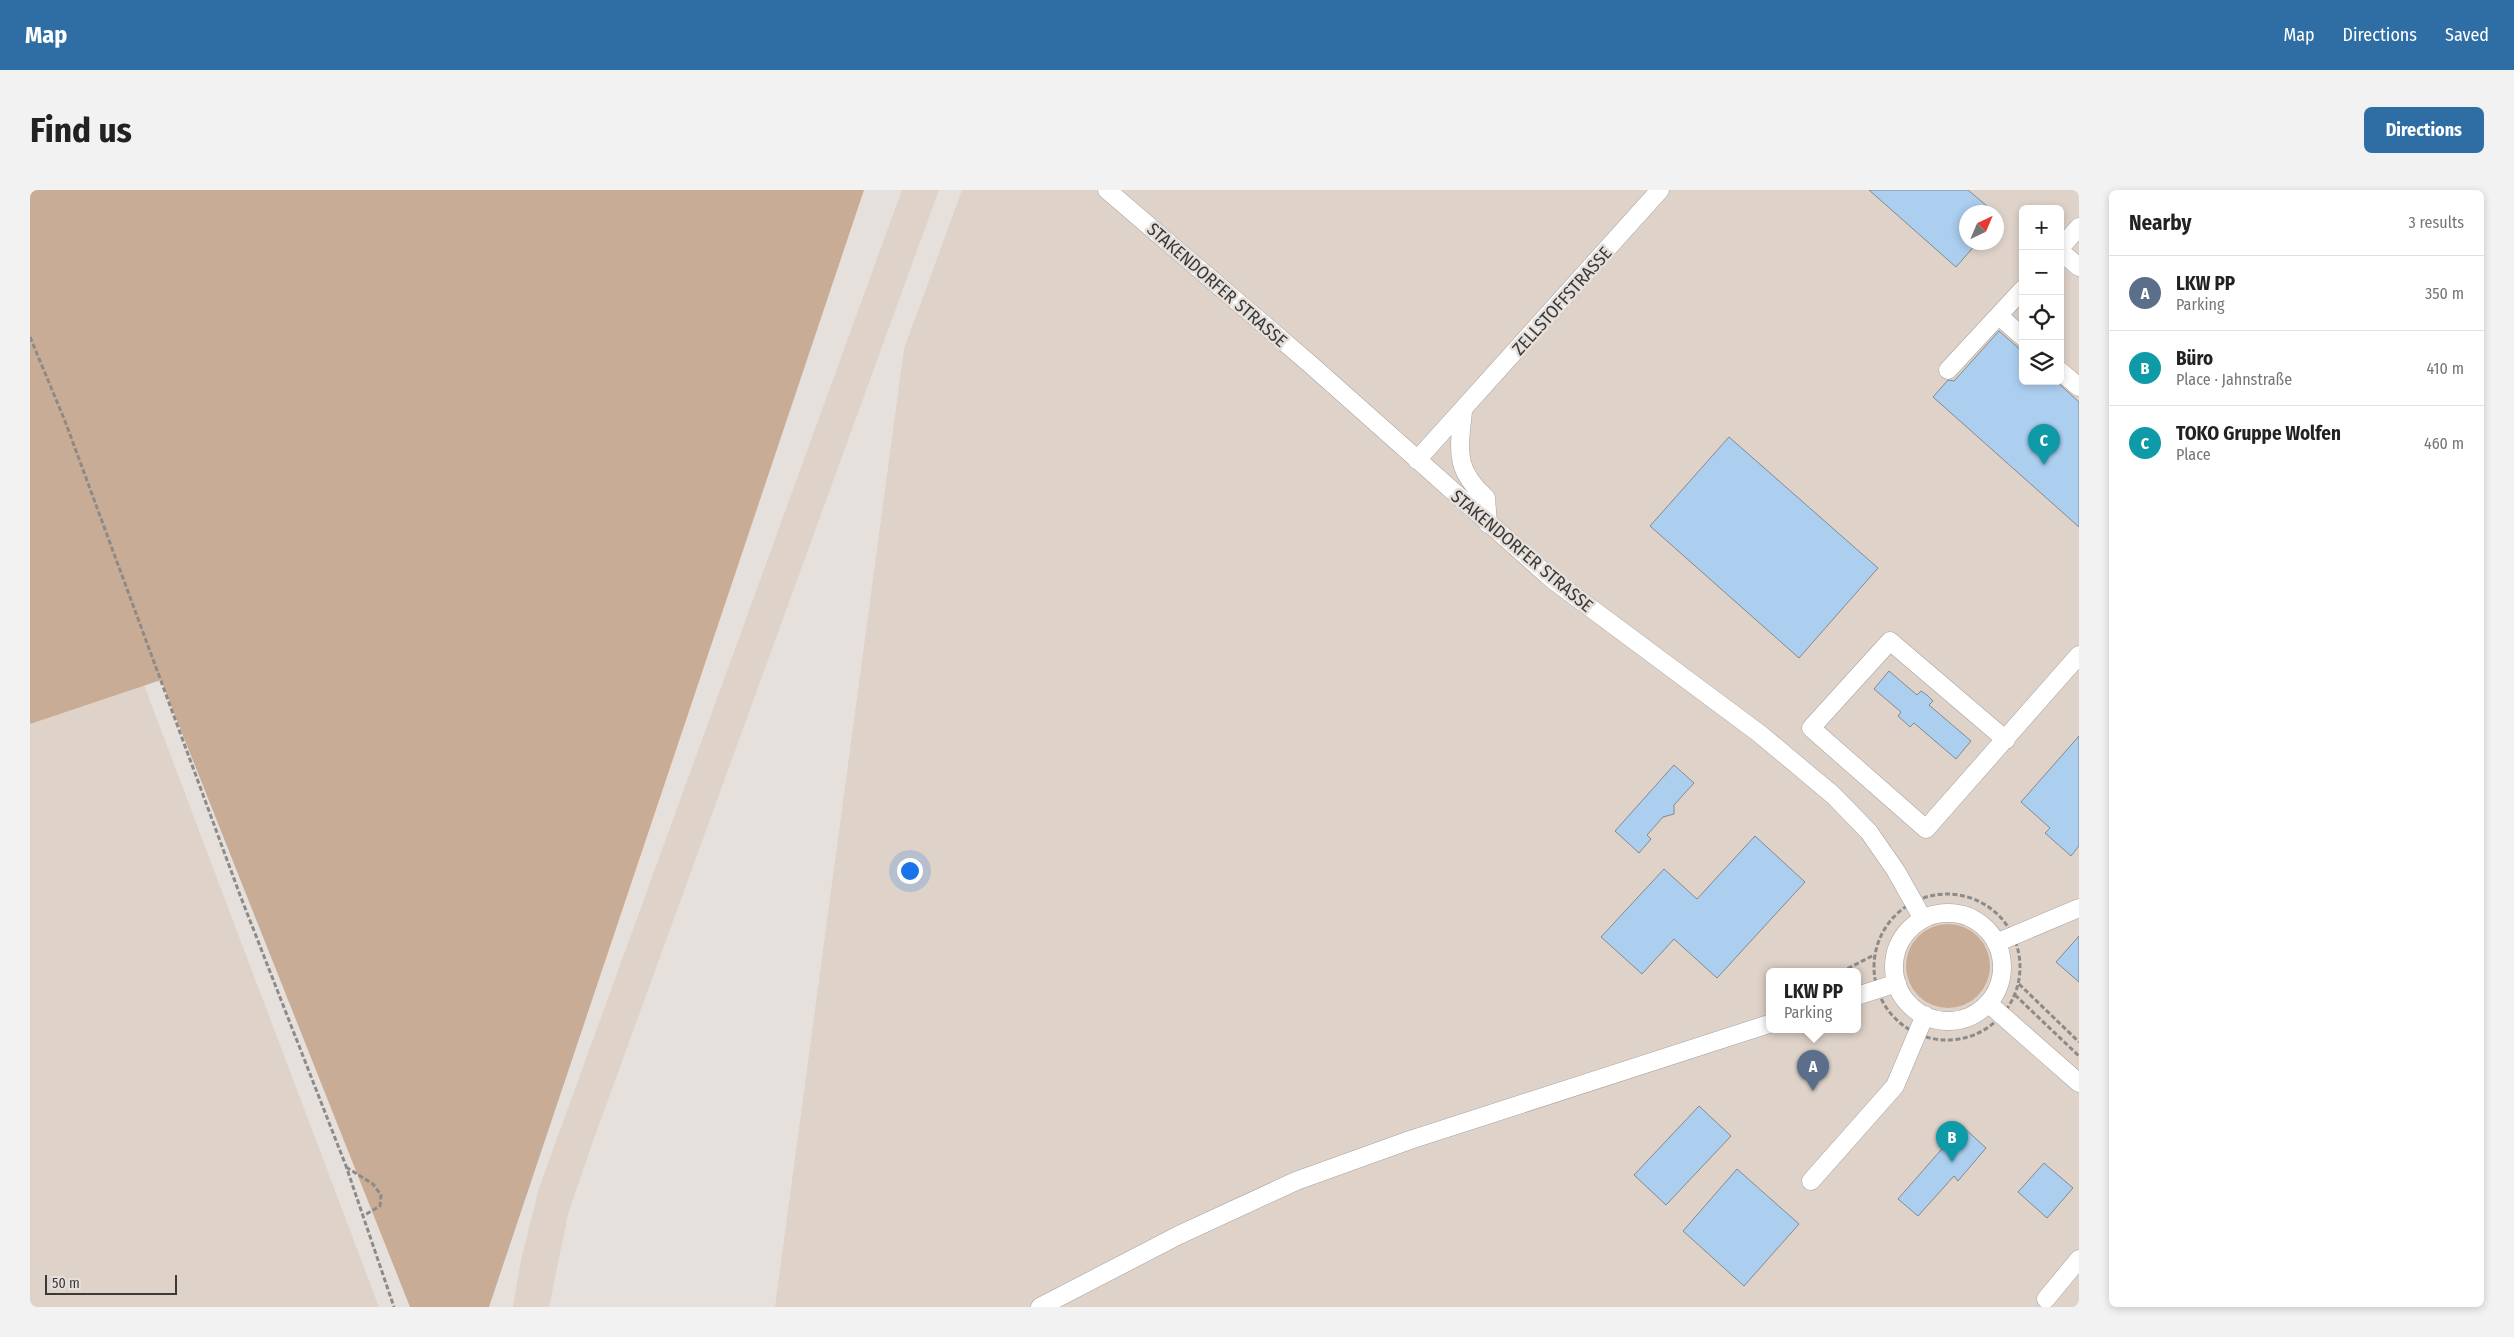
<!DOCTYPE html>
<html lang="en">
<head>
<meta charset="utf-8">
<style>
  body { margin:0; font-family:"Fira Sans Condensed",sans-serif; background:#f2f2f2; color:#222 }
  .controls { position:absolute; right:15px; top:15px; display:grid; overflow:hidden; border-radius:8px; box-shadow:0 2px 8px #0003 }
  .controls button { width:45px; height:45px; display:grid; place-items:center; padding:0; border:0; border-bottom:1px solid #e0e0e0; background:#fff; color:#222; font:25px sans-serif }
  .compass { position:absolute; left:1929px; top:15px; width:45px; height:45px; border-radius:50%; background:#fff; box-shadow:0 2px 8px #0003; rotate:44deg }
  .scale { position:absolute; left:15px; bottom:12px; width:132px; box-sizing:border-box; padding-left:5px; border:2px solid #3b3937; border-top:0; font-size:14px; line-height:18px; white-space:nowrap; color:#3b3937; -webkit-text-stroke:4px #e6e0dc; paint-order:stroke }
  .you { position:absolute; left:879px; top:680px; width:18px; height:18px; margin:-12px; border:4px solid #fff; border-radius:50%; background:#1a73e8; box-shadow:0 0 0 8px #1a73e833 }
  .badge { display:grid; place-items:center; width:32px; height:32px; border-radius:50%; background:#2f6ea5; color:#fff; font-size:16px; font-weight:700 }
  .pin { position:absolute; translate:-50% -41px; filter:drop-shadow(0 1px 2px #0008) }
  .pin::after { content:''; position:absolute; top:26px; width:18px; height:15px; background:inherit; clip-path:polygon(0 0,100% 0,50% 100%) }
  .popup { position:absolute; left:1736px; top:778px; width:95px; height:65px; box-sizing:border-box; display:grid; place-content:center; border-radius:8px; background:#fff; filter:drop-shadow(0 1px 4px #0005); font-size:16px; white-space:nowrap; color:#767676 }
  .popup b { font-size:19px; color:#222 }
  .popup::after { content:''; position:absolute; left:50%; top:100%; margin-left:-10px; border:10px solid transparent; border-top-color:#fff }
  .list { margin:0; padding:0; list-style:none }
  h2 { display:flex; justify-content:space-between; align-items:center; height:65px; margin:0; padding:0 20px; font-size:21px }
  h2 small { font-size:16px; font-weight:400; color:#767676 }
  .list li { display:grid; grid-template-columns:32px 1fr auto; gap:15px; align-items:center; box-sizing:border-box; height:75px; padding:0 20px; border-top:1px solid #e0e0e0 }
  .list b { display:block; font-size:19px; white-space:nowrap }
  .list p { margin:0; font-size:16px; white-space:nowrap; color:#767676 }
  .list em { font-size:16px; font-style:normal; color:#767676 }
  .icon { flex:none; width:28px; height:28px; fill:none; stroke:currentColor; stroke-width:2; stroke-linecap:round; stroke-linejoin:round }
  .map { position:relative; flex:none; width:2049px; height:1117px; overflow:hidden; border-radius:8px }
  header { display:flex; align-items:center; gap:30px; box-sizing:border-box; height:70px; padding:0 25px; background:#2f6ea5; color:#fff }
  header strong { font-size:24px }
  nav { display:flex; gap:28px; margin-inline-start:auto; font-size:18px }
  .intro { display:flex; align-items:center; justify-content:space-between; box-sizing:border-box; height:120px; padding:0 30px }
  h1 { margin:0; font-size:35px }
  .button { padding:12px 22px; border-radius:8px; background:#2f6ea5; color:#fff; font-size:18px; font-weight:700 }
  main { display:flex; gap:30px; padding:0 30px }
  aside { flex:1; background:#fff; border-radius:8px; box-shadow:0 2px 8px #0003 }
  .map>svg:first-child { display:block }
  .built { fill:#ded2c9; fill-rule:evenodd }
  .green { fill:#c9ac95 }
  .building { fill:#acceef; stroke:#85898d }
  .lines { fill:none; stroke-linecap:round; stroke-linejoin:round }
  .minor-casing { stroke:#a8a39f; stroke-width:19 }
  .path { stroke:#8e8a87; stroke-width:3; stroke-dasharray:5 2.5; stroke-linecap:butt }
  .minor { stroke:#fff; stroke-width:18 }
  .labels { text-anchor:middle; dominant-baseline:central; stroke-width:5; stroke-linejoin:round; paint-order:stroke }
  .street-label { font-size:18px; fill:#3b3937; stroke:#e6e0dc }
</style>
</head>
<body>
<header>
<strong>Map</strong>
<nav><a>Map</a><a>Directions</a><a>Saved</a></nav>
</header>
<div class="intro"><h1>Find us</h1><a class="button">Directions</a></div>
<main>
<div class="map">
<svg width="2049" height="1117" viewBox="0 0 2049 1117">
  <rect width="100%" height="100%" fill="#e6e0dc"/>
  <path class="built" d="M872,0H909L562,954L538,1024L519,1117H483L491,1070L509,998Z
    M932,0H2049V1117H745L874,159ZM1993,19H2030V191H1993ZM1936,22H1966V52H1936ZM1739,782H1827V840H1739Z
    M114,495L349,1117H0V534Z"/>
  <path class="green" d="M0,0H834L459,1117H380L131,490L0,534Z
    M1876 776a42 42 0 1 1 84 0a42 42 0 1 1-84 0Z"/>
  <path class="building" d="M1839,0H1938L1964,22H1936V52H1948L1926,77Z
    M1969,141L1993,162V191H2026L2049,212V337L1903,207L1918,190L1924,191Z
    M1699,247L1848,378L1769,468L1620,336Z
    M1859,481L1887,505L1891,501L1897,505L1903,511L1899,515L1941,551L1926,569L1884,533L1880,537L1868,526L1871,522L1844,499Z
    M2049,546V656L2041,666L2015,643L2020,638L1991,612Z
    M1644,575L1664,593L1644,615V624L1633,627L1617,645L1621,649L1609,663L1585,641Z
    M1725,646L1775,692L1687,788L1644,749L1612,784L1571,747L1634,679L1667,709Z
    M2049,746V792L2026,772Z
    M1669,916L1701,946L1636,1015L1604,985Z
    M1932,936L1956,958L1928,991L1924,986L1888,1026L1868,1009Z
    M2014,973L2043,998L2017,1028L1988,1002Z
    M1707,979L1769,1034L1714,1096L1653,1041Z"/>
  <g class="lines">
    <g class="minor-casing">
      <path id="minor" d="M1077,0L1280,174L1523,390L1730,544L1803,605L1839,642L1866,681L1893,729
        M2030,58L2049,37
        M2030,61L2049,77
        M1969,126L1993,147
        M1918,180L1993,99
        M2030,181L2049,197
        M1433,221C1429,261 1424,279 1456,308L1458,334
        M1387,270L1630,0
        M1976,550L1860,451L1781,538L1896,639L2049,465
        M1864 777a54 54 0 1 1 108 0a54 54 0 1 1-108 0Z
        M1966,753L2049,718
        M1827,806L1867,793
        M1958,813L2049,893
        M1781,991L1865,896L1895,825
        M2016,1109L2049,1069
        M1010,1117L1149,1045L1266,991L1380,950L1739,834"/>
    </g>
    <path class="path" d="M0,147L35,231L210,705L316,976L364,1117
      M1844 777a73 73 0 1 1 146 0a73 73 0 1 1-146 0Z
      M1811,782L1844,765
      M1989,794L2049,852
      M1985,805L2049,866
      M316,977L343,994L351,1005L350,1016L333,1026"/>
    <use href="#minor" class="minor"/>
  </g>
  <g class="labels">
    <g class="street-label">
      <text transform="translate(1187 95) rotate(41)">STAKENDORFER STRASSE</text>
      <text transform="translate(1532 111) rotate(-48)">ZELLSTOFFSTRASSE</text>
      <text transform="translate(1492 361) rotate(40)">STAKENDORFER STRASSE</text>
    </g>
  </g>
</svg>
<div class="controls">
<button>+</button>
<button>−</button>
<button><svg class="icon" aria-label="locate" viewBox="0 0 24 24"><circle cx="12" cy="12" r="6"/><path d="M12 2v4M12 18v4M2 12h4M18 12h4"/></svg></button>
<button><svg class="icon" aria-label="layers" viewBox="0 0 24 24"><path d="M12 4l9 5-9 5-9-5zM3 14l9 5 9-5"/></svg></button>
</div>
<svg class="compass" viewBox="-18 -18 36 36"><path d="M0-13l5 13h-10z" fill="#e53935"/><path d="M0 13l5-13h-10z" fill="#767676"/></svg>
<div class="scale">50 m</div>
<div class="you"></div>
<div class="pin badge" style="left:1783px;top:901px;background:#5c6f8a">A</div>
<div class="popup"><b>LKW PP</b>Parking</div>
<div class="pin badge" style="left:1922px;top:972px;background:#0f9aa8">B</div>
<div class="pin badge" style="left:2014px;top:275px;background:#0f9aa8">C</div>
</div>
<aside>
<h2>Nearby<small>3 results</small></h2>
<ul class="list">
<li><span class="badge" style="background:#5c6f8a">A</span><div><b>LKW PP</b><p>Parking</p></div><em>350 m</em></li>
<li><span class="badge" style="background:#0f9aa8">B</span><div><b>Büro</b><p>Place · Jahnstraße</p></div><em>410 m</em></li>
<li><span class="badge" style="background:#0f9aa8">C</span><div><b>TOKO Gruppe Wolfen</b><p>Place</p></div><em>460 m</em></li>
</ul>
</aside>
</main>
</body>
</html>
